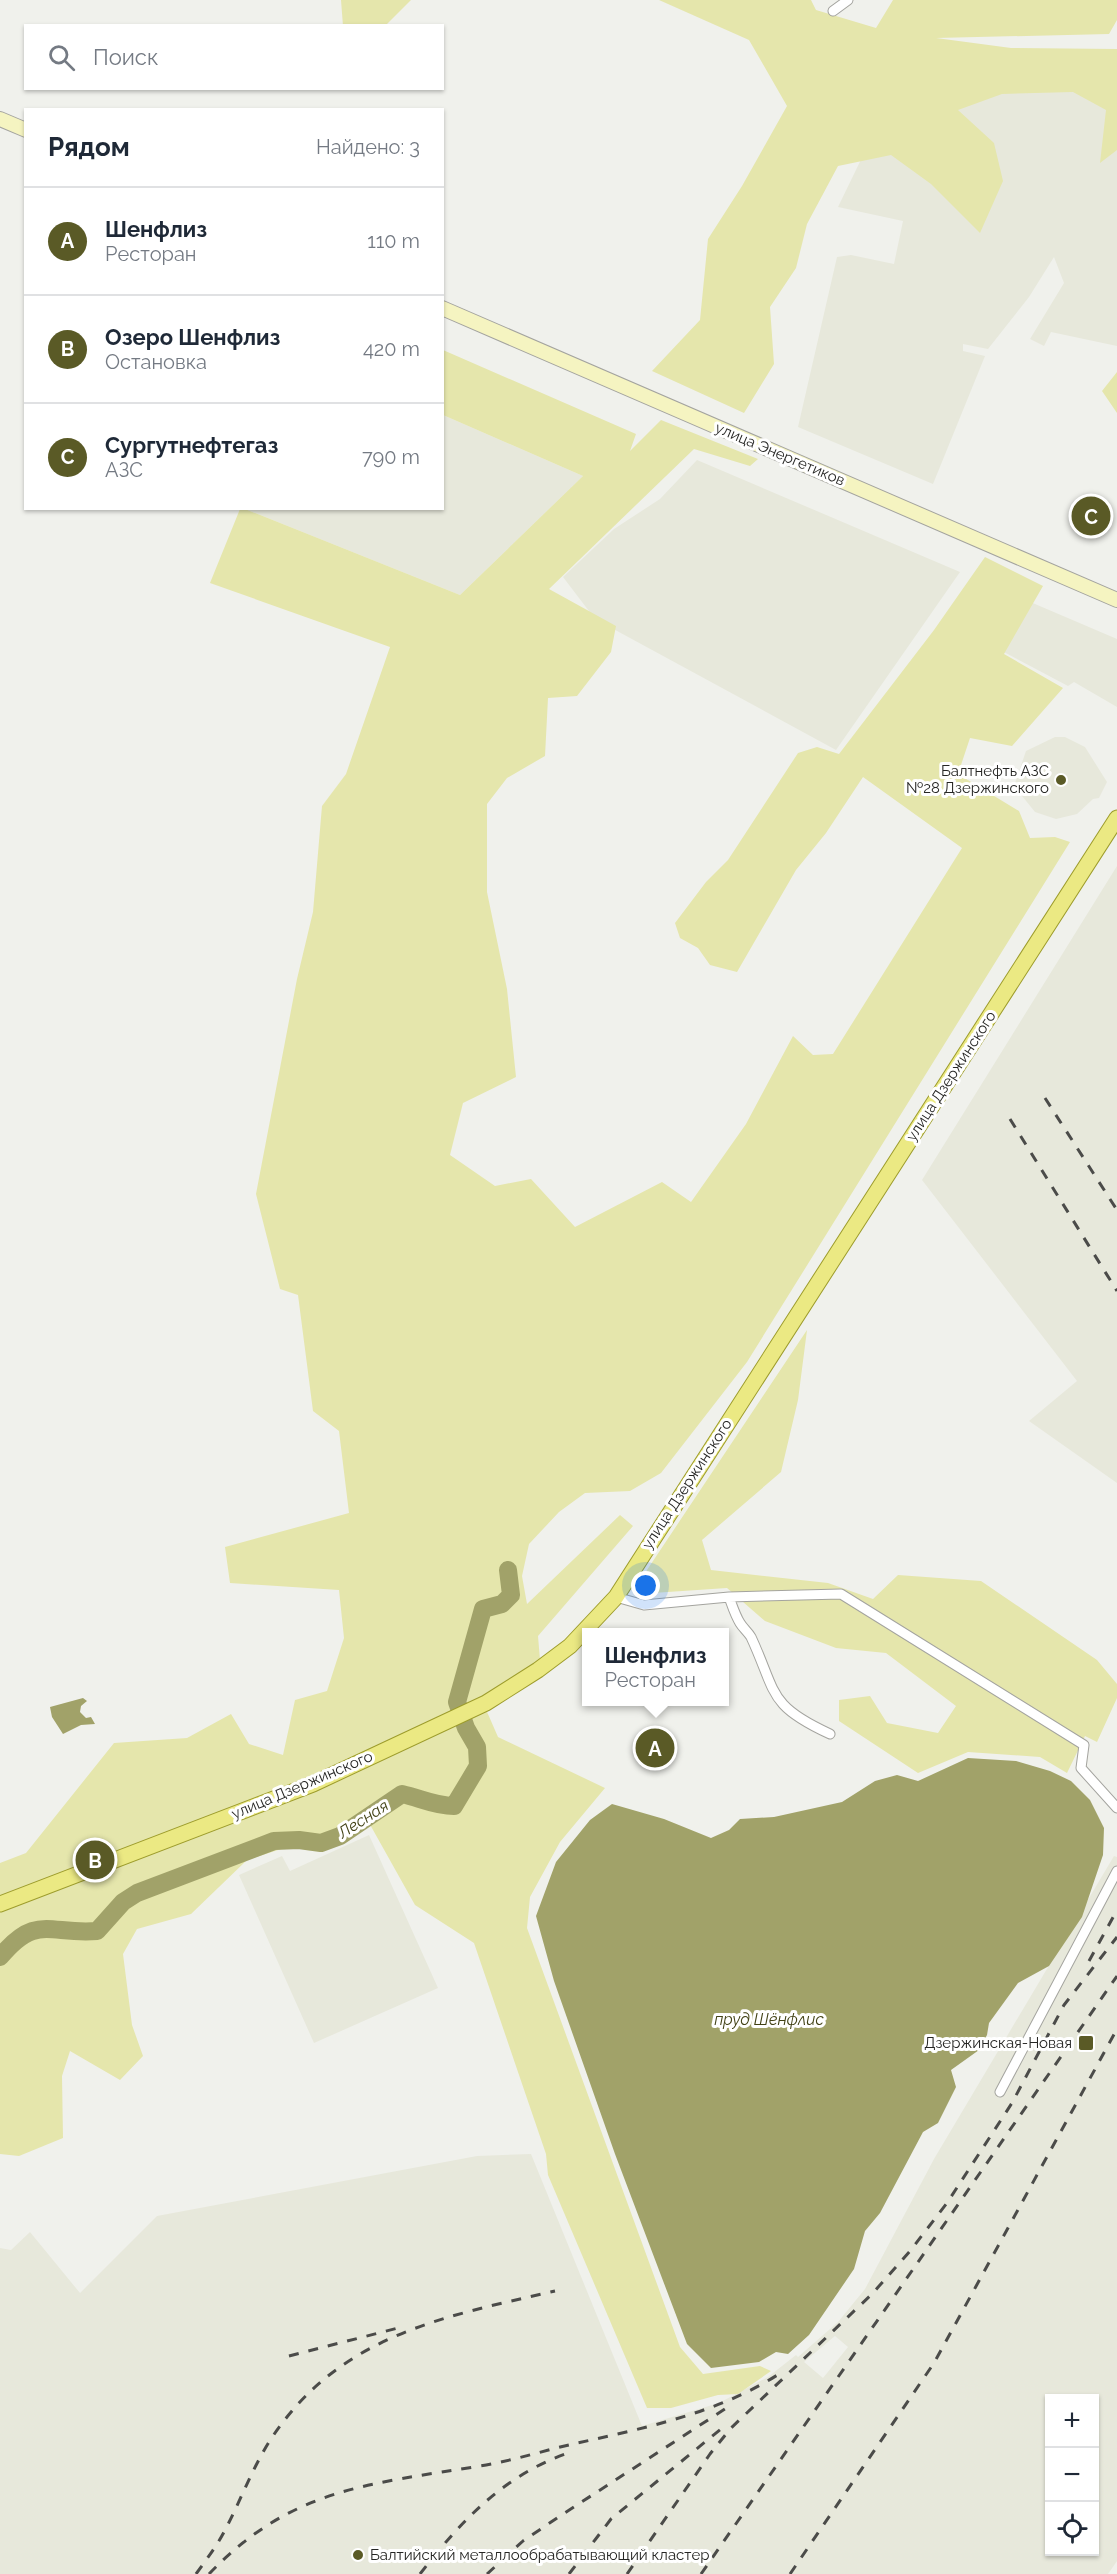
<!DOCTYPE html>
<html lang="ru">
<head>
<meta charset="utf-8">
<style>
  body { margin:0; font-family:Raleway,sans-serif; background:#f6f6f7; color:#1f2937 }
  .controls { position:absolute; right:18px; bottom:18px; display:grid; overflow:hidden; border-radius:0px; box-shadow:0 2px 4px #0004 }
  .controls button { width:54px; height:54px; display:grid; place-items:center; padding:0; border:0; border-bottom:2px solid #e0e1e3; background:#fff; color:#1f2937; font:30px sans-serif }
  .you { position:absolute; left:646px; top:1586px; width:21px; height:21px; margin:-15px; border:4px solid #fff; border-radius:50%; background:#1a73e8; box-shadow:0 0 0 9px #1a73e833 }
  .badge { display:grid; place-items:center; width:39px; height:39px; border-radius:50%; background:#5a5a26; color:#fff; font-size:20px; font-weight:700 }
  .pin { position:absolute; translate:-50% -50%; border:3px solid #fff; box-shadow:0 2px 6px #0006 }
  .popup { position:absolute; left:582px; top:1628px; width:147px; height:78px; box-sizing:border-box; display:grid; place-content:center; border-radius:0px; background:#fff; filter:drop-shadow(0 2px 4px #0005); font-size:20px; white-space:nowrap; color:#747a83 }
  .popup b { font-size:22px; color:#1f2937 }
  .popup::after { content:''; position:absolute; left:50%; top:100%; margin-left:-12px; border:12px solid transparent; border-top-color:#fff }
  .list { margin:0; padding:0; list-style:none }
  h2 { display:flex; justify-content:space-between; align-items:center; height:78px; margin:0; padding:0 24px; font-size:26px }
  h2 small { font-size:20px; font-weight:400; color:#747a83 }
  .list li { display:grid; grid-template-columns:39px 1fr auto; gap:18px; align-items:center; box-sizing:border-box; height:108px; padding:0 24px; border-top:2px solid #e0e1e3 }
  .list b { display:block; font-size:22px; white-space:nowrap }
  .list p { margin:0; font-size:20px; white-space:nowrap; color:#747a83 }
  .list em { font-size:20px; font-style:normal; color:#747a83 }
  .icon { flex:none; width:33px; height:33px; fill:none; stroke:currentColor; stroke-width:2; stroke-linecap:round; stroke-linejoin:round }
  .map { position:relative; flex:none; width:1117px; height:2574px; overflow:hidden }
  .search { position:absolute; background:#fff; box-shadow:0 2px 4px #0004; left:24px; top:24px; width:420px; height:66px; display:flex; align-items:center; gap:15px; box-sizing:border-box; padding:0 21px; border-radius:0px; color:#747a83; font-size:22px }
  .panel { position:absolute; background:#fff; box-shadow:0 2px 4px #0004; left:24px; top:108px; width:420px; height:402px; border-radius:0px }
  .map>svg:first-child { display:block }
  .built { fill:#e7e8db; fill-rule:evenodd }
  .green { fill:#e5e6ac }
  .water { fill:#a1a269 }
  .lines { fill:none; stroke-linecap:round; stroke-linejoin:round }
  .river { stroke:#a1a269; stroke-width:18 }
  .street-casing { stroke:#a4a49f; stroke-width:11 }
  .secondary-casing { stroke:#a4a49f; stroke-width:16 }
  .primary-casing { stroke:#9d9c2c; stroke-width:17 }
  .street { stroke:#fff; stroke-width:9 }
  .secondary { stroke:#f5f4c1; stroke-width:14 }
  .primary { stroke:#ebe983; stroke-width:15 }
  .rail { stroke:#4b4b49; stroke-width:3; stroke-dasharray:10 10; stroke-linecap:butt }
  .poi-dot { fill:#5a5a26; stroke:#fff; stroke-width:2 }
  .labels { text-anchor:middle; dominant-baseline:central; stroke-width:6; stroke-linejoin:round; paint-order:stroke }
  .street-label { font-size:15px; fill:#262624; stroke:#fff }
  .poi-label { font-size:15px; fill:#262624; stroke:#fff; text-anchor:end }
  .water-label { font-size:16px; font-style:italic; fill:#414114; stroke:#fff }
</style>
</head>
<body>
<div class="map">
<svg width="1117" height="2574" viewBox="0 0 1117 2574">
  <rect width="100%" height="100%" fill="#f0f1ec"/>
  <path class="built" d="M1117,74V346L1051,332L1044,346L1030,339L1064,283L1054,257L1029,297L988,349L963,344V351L985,356L933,484L798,427L837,257L851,255L894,264L903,221L838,207L902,75Z
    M443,415L583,476L460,595L245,509L442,508Z
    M697,460L960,572L836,750L595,619L563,577L614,529L660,499Z
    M1028,601L1117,639V707L1074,682L1068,686L1002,651Z
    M1055,737H1065L1085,747L1107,782L1099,798L1093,799L1077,814L1056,819L1035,812L1014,786L1026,751Z
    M1117,866V1483L1029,1421L1077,1381L922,1180Z
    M369,1835L438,1988L314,2043L239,1875L282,1856L290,1871Z
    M1114,1856L1117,1857V2561L1108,2574H0V2248L11,2250L30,2232L80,2293L157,2216L477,2156L531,2154L642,2426L719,2403L768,2377L796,2355L798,2357L838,2322L865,2289L934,2159ZM835,2336L848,2347L823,2378L804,2362ZM1050,2398H1094V2552H1050Z"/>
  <path class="green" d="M341,0H411L386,25L343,26Z
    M659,0H811L816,10L876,28L893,0H1117V20L1109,34L936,38L1011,48L1117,49V150L1100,163L1106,110L1073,92L1002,94L958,110L994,143L1003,181L980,233L931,184L891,155L838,166L807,224L796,268L770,307L774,364L744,413L652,371L700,320L708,239L742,186L787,106L749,40Z
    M443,350L636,434L630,451L661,420L758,459L750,466L694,449L549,589L616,626L611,652L577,696L548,698L545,756L507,778L487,804V892L507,989L516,1077L463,1103L450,1155L495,1186L531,1179L575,1227L662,1182L691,1202L746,1124L793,1036L813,1055L833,1054L962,848L863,777L826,833L796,870L737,972L710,965L698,948L680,938L675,923L706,882L728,860L798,753L817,747L839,754L934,630L985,557L1043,586L1004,654L1063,688L1012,746L970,738L958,774L1019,811L1030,838L1055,837L1070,842L747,1362L661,1473L630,1491L585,1493L559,1512L529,1544L522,1576L527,1604L620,1515L633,1526L538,1636L540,1660L481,1698L498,1737L605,1788L560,1842L530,1897L527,1928L680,2347L703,2374L760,2366L771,2371L738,2394L718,2395L671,2408H647L548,2175L546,2154L474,1943L415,1905L368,1821L247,1860L191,1914L137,1929L123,1954L132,2025L143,2056L120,2080L70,2051L62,2076L63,2138L19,2156L0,2154V1863L26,1853L114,1743L187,1738L231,1714L249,1744L283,1755L295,1700L327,1691L344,1638L339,1590L230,1583L225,1547L349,1513L339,1431L313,1411L298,1295L280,1289L256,1194L297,979L313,912L322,806L346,774L390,647L210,583L240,509H245L460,595L583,476L443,415Z
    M1117,372V413L1102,391Z
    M807,1330L798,1400L781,1472L702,1540L711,1570L828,1583L873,1599L898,1575L981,1581L1097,1660L1117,1684V1698L1097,1742L1085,1736L1067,1773L1040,1757L968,1752L918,1773L839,1721V1700L870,1696L887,1723L938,1733L956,1706L886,1653L836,1648L765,1621L727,1588L638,1594L647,1570Z"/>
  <path class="water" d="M83,1698L87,1701L81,1706L80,1712L86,1718L91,1717L95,1724L81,1725L63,1734L52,1717L50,1707Z
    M968,1758L1016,1761L1050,1771L1071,1781L1090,1800L1104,1828L1103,1855L1082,1917L1049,1966L1018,1983L989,2023L987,2035L979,2050L951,2070L956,2087L938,2123L923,2132L880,2213L865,2231L854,2269L809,2335L788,2354L776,2352L759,2362L711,2368L687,2344L615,2154L554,1981L536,1916L556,1862L590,1820L612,1804L664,1819L711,1838L729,1830L740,1819L774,1817L842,1802L875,1781L897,1775L918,1781Z"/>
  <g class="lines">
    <path class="river" d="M0,1957C37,1913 49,1935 97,1931L123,1902L137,1893L274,1841L299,1840L321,1843L340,1836L402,1794C420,1798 435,1806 454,1806L478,1766L477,1747L466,1728L457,1702L483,1609L502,1604L511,1595L508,1570"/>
    <g class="street-casing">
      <path id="street" d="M833,11L848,0
        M616,1597L644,1605L729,1597L841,1594L1084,1745L1081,1768L1117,1808
        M729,1597C732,1605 735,1615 740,1623C743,1628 748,1632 751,1637C777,1693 767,1705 830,1734
        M1000,2092L1117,1871"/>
    </g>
    <g class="secondary-casing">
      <path id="secondary" d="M0,119L26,130
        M442,308L1117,600"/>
    </g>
    <g class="primary-casing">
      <path id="primary" d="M0,1904L313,1784L486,1703L538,1670L570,1646L616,1597L1117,818"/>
    </g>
    <use href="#street" class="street"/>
    <use href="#secondary" class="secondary"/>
    <use href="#primary" class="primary"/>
    <path class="rail" d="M1045,1098L1117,1210
      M1010,1119L1117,1291
      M1089,1961L1117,1910
      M289,2356L398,2328
      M196,2574C206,2560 216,2547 224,2532C240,2502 251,2471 269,2442C337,2336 441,2317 555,2291
      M209,2574C291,2488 370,2484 480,2466C512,2461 542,2451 573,2444C645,2428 720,2413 782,2372
      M420,2574C460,2522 504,2475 568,2453
      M487,2574L523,2541L560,2516L731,2405
      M569,2574L611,2519L727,2424
      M627,2574L710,2454L731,2428L872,2294L910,2251L947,2203L1012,2103L1064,2005L1117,1937
      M701,2574L1117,1976
      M790,2574L934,2363L1117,2029"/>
  </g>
  <g class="poi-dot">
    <circle cx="1061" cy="780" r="6"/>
    <rect x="1078" y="2035" width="16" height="16" rx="3"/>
    <circle cx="358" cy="2555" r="6"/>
  </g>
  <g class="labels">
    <g class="street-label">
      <text transform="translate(780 454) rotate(23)">улица Энергетиков</text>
      <text transform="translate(951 1076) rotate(-57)">улица Дзержинского</text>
      <text transform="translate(687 1484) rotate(-57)">улица Дзержинского</text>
      <text transform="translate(302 1785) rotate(-23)">улица Дзержинского</text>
    </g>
    <g class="poi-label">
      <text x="1049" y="771">Балтнефть АЗС<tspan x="1049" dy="17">№28 Дзержинского</tspan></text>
      <text x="1072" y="2043">Дзержинская-Новая</text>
      <text x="370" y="2555" text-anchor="start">Балтийский металлообрабатывающий кластер</text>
    </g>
    <g class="water-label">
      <text transform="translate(363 1819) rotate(-33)">Лесная</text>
      <text x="769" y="2019">пруд Шёнфлис</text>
    </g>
  </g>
</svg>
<div class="controls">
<button>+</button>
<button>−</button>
<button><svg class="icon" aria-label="locate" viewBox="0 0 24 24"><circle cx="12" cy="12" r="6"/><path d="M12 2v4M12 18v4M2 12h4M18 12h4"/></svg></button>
</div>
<div class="you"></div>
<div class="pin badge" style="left:655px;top:1748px">A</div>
<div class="popup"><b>Шенфлиз</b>Ресторан</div>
<div class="pin badge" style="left:95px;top:1860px">B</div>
<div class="pin badge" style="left:1091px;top:516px">C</div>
<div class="search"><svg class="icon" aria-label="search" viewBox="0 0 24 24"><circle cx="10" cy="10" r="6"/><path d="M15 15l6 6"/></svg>Поиск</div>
<section class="panel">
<h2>Рядом<small>Найдено: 3</small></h2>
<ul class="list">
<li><span class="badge">A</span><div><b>Шенфлиз</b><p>Ресторан</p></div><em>110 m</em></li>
<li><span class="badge">B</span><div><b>Озеро Шенфлиз</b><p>Остановка</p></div><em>420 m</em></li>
<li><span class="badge">C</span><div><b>Сургутнефтегаз</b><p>АЗС</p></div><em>790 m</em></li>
</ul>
</section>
</div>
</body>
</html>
